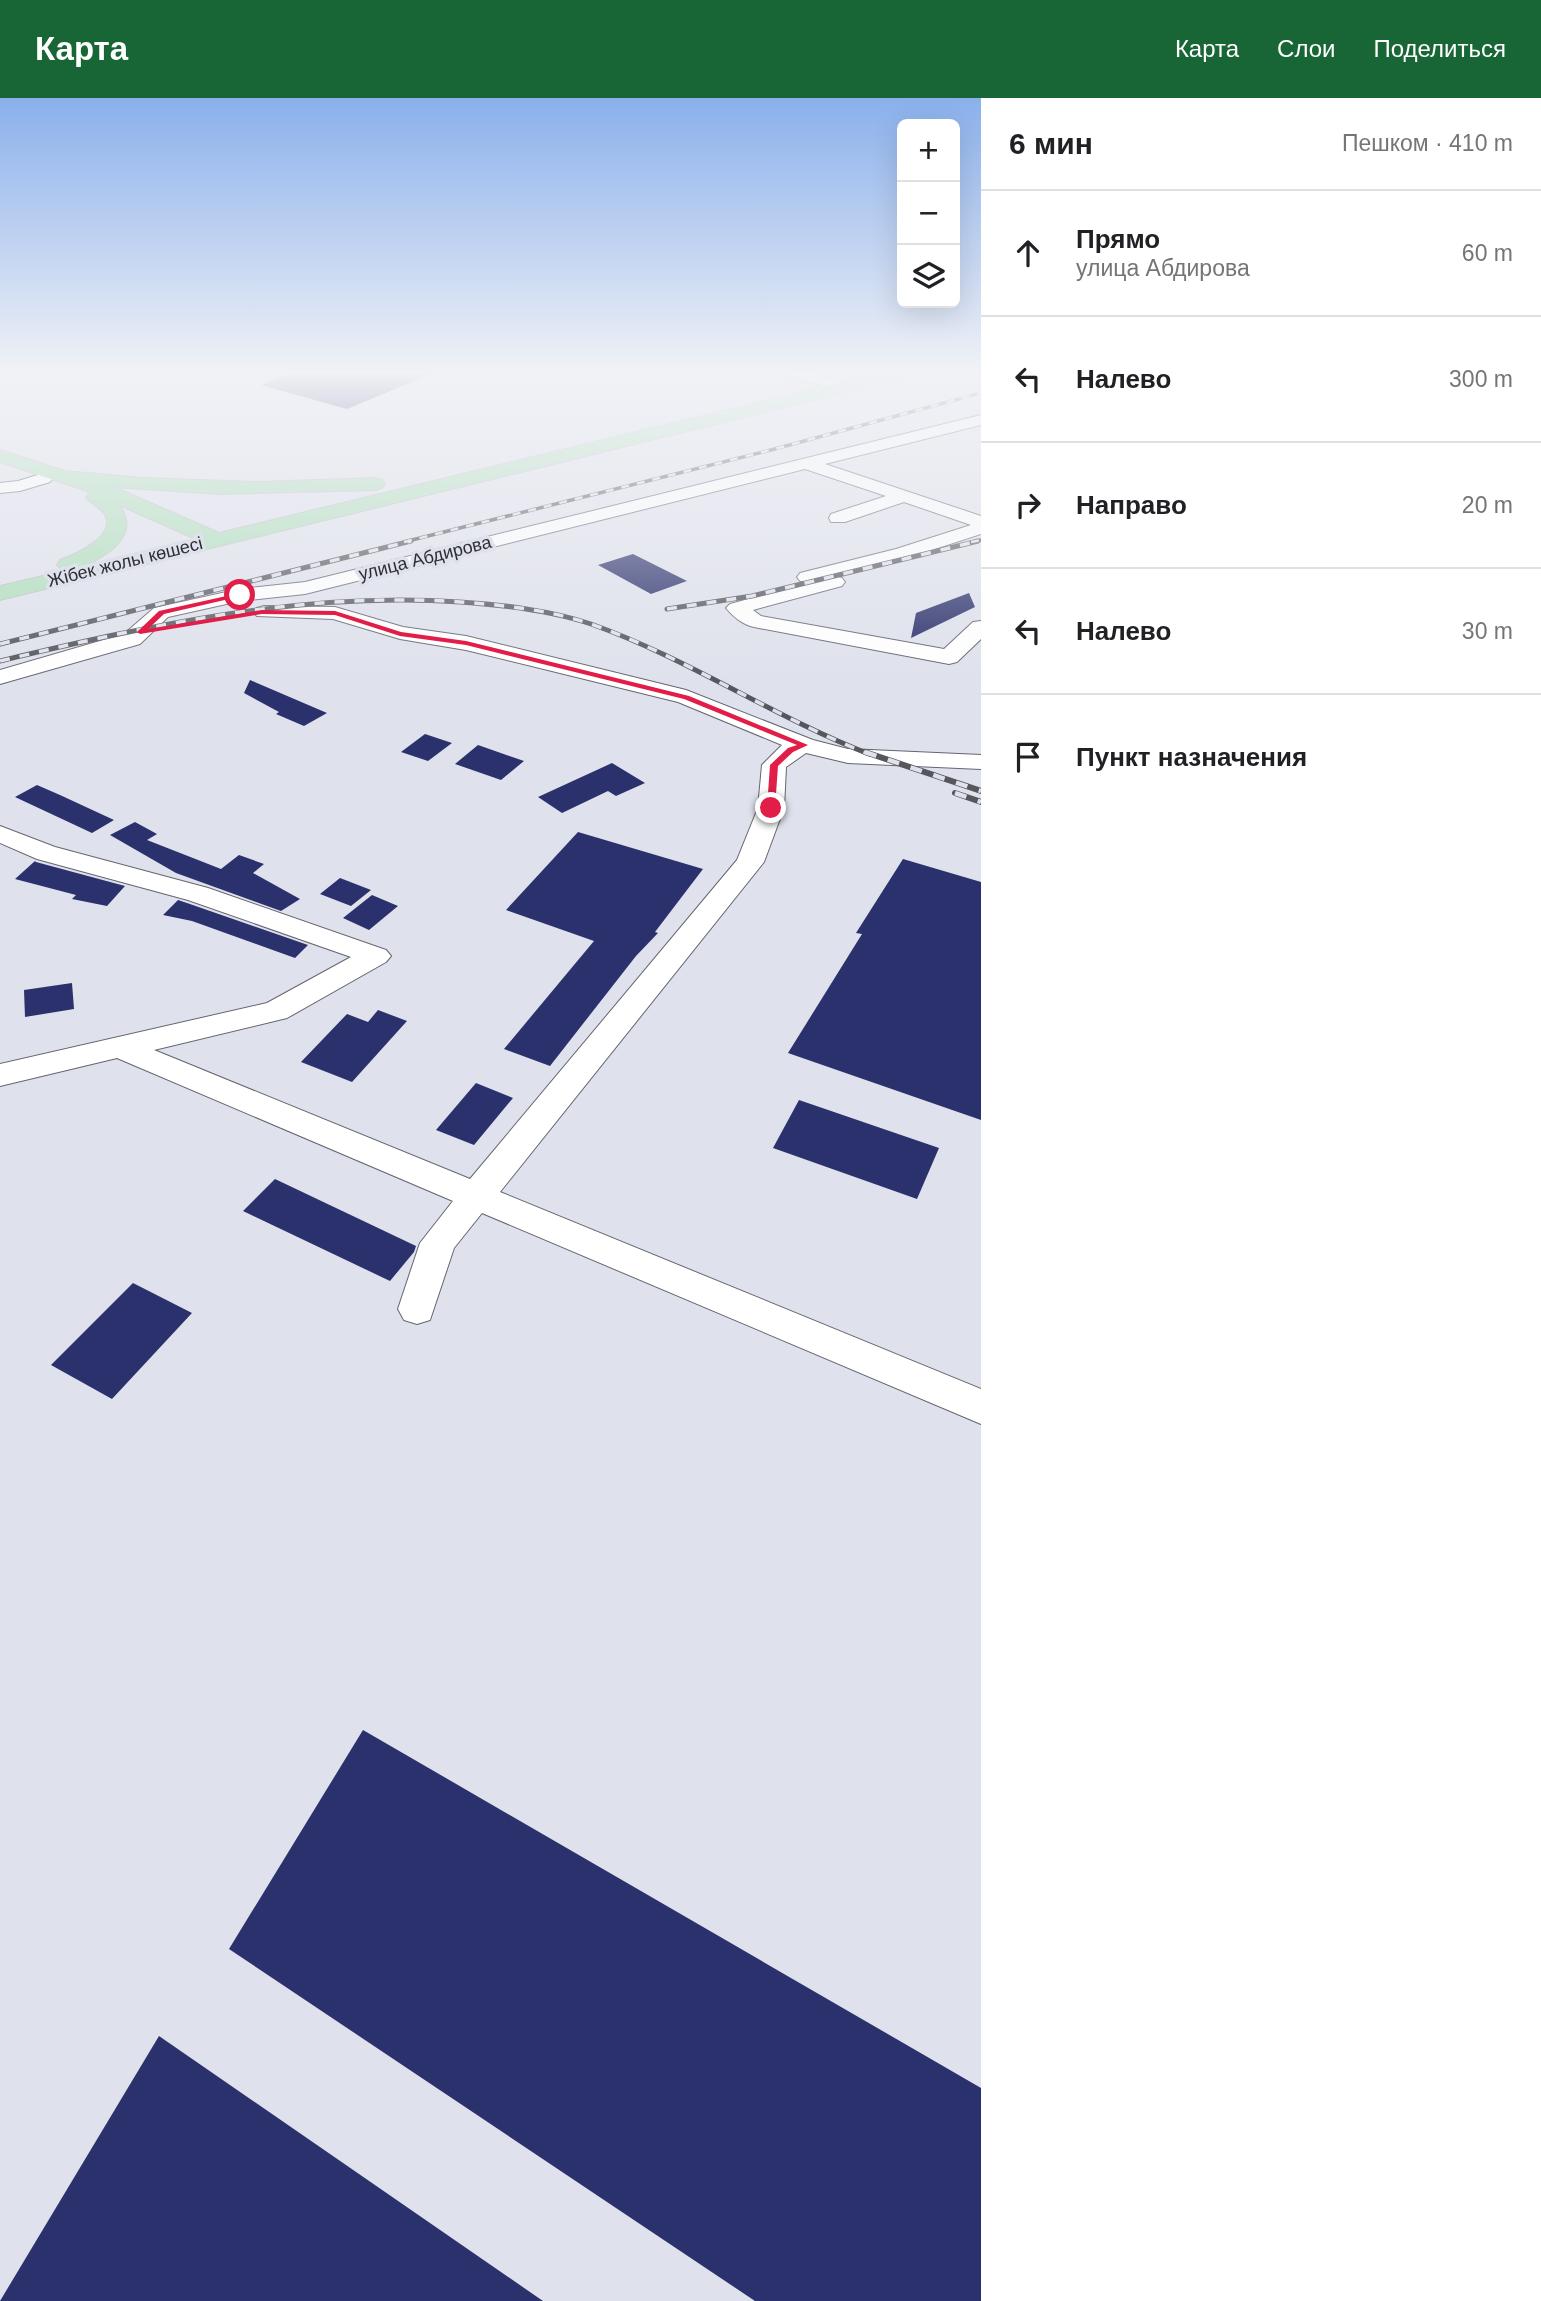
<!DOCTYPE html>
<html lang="ru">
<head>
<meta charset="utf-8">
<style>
  body { margin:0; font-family:Arial,sans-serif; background:#f2f2f2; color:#202124 }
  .controls { position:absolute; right:21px; top:21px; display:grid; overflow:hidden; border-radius:10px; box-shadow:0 7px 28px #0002 }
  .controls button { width:63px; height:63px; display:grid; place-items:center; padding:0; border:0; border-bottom:2px solid #e0e0e0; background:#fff; color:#202124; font:35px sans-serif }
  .stop { position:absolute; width:21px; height:21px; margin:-16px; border:5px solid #e11d48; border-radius:50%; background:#fff }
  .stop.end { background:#e11d48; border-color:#fff; box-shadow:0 2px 7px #0008 }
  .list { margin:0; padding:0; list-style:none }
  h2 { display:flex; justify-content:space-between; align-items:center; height:91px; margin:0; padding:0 28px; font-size:30px }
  h2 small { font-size:23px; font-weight:400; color:#757577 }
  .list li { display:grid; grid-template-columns:46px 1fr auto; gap:21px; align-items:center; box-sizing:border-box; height:126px; padding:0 28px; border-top:2px solid #e0e0e0 }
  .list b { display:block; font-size:26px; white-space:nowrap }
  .list p { margin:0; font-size:23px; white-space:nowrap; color:#757577 }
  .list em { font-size:23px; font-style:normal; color:#757577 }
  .icon { flex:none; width:38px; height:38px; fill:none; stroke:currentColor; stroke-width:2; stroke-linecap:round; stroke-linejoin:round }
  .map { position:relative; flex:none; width:981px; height:2203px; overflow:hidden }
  header { display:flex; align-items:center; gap:42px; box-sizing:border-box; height:98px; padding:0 35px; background:#186635; color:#fff }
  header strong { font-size:33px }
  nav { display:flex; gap:38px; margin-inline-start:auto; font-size:24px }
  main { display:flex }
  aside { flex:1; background:#fff }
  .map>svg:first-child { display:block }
  .building { fill:#2b316c }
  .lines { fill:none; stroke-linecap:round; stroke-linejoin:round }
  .minor-casing { stroke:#64666f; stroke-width:2 }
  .major-casing { stroke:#c0c1c2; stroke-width:2 }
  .minor { fill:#fff; fill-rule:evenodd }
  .major { fill:#adddb9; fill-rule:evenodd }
  .rail-far2-casing { stroke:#56575d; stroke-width:3.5 }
  .rail-far1-casing { stroke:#56575d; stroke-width:5 }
  .rail-casing { stroke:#56575d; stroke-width:6 }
  .rail-far2 { stroke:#dfe1ec; stroke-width:2.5; stroke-dasharray:8; stroke-linecap:butt }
  .rail-far1 { stroke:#dfe1ec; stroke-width:3.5; stroke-dasharray:10; stroke-linecap:butt }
  .rail { stroke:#dfe1ec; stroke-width:4.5; stroke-dasharray:12; stroke-linecap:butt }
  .route { fill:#e11d48 }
  .labels { text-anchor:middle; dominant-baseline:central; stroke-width:7; stroke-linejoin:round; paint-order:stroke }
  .far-street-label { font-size:18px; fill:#2e2f33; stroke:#dfe1ec }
</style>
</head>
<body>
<header>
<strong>Карта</strong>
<nav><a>Карта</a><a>Слои</a><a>Поделиться</a></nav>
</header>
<main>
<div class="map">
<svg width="981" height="2203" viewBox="0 0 981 2203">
  <rect width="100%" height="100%" fill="#dfe1ec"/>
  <path class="building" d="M290,275H431V276L347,311L261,287Z
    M633,456L687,483L651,496L598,467Z
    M969,495L975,509L911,540L916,515Z
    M250,582L327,615L304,628L276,616L279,614L244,595Z
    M425,636L452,645L428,663L401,654Z
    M478,647L524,663L501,682L455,666Z
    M612,665L645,685L616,698L608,693L562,715L538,699Z
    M37,687L60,697L114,722L92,735L15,699Z
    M135,724L157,736L147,742L221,771L239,757L264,766L253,775L300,801L281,813L176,775L110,737Z
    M578,734L703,771L655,834L658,835L636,858L550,968L504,951L594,843L506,812Z
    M903,761L981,784V1022L788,955L862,836L856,835Z
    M35,763L36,764L125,788L107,808L72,801L76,797L15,781Z
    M340,780L371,792L351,808L320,796Z
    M372,797L398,808L369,832L343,820Z
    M178,802L187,805L308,847L295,860L192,823L163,817Z
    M72,885L74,911L25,919L24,892Z
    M378,912L407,923L352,984L301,964L347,916L368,924Z
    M476,985L513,1000L474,1047L436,1032Z
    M799,1002L939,1050L917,1101L773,1050Z
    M275,1081L416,1148L414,1154L390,1183L243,1113Z
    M133,1185L192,1215L112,1301L51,1267Z
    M363,1632L981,1990V2203H755L229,1851Z
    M159,1938L543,2203H0Z"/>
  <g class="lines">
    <g class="minor-casing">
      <path id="minor" d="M786,275H812L850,286L852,289L844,294L788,278Z
        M981,317V327L825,366L981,418V436L910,459L835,478L842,480L845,484L842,488L753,512L761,518L944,551L973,524L981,523V541L957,564L949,566L754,529C744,527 733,519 726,510L730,506L811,484L800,483L797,479L800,475L896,451L971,427L904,404L845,424H831L829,420L831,416L886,398L805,371L305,496L240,503L168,519L140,546L0,586V572L124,536L154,510L240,491L305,484Z
        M44,375L50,376L53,380L50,384L20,393L0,395V385L18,383Z
        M264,508L335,509L403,529L466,538L686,592L813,642L848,651L981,657V671L848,665L806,655L786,669L784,710L764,764L500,1094L981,1291V1326L482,1115L454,1150L430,1222L417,1226L404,1222L398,1211L420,1145L453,1103L117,960L0,988V966L267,905L351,859L188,802L37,761L0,745V728L55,749L208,790L386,852L391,858L386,864L287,920L154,952L470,1081L737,762L758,710L762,667L782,647L678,604L466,552L400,541L333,521L257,518L253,514L257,510Z"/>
    </g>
    <g class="major-casing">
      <path id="major" d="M880,275H911L903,280L0,502V488L64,473L57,467L60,462C76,456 121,437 103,414C98,408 91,405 86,399L90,394L0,364V352L64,373L143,380L259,384L375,380L382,382L385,386L382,390L375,392L220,396L114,389L219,435ZM119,407L196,441L85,468C110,455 141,436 119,407Z"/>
    </g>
    <use href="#minor" class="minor"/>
    <use href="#major" class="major"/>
    <g class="rail-far2-casing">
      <path id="rail-far2" d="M404,444L771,352L981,295
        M971,444L981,442"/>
    </g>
    <g class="rail-far1-casing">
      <path id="rail-far1" d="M667,511L752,498L978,443
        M0,546L411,443
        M0,563C151,527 304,493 460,504C504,507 549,512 591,526C687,560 774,619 869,656"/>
    </g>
    <g class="rail-casing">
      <path id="rail" d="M865,654L981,693
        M955,695L981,704"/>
    </g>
    <use href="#rail-far2" class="rail-far2"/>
    <use href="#rail-far1" class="rail-far1"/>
    <use href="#rail" class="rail"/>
  </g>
  <linearGradient id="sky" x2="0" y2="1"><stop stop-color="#8ab0ec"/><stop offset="0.47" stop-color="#f1f2f6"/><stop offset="1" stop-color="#f1f2f6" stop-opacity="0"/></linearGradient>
  <rect width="981" height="584" fill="url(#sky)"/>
  <path class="route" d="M240,495L242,498L164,516L148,531L262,512L335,513L401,534L466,543L689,598L808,647L793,654L778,668L775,710L771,712L767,710L770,667L788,650L797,647L684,601L466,547L400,538L335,517L262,516L140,536L137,534L159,513Z"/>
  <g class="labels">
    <g class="far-street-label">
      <text transform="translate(425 460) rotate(-14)">улица Абдирова</text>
      <text transform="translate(125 464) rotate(-14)">Жібек жолы көшесі</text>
    </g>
  </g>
</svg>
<div class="controls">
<button>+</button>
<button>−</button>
<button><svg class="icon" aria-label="layers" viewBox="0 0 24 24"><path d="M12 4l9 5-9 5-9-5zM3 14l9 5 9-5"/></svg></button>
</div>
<div class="stop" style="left:240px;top:497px"></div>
<div class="stop end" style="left:771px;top:710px"></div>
</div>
<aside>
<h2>6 мин<small>Пешком · 410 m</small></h2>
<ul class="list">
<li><svg class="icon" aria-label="ahead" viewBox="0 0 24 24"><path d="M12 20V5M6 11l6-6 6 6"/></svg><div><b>Прямо</b><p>улица Абдирова</p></div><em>60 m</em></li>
<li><svg class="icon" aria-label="left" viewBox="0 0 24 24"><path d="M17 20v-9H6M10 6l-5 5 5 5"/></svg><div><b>Налево</b></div><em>300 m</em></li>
<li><svg class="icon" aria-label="right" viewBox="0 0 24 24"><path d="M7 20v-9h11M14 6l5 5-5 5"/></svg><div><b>Направо</b></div><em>20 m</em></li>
<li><svg class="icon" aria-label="left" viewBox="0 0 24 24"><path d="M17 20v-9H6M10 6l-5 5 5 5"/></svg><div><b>Налево</b></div><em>30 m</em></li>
<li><svg class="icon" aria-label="arrive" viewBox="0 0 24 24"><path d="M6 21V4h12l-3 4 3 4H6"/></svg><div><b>Пункт назначения</b></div></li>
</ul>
</aside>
</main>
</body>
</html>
